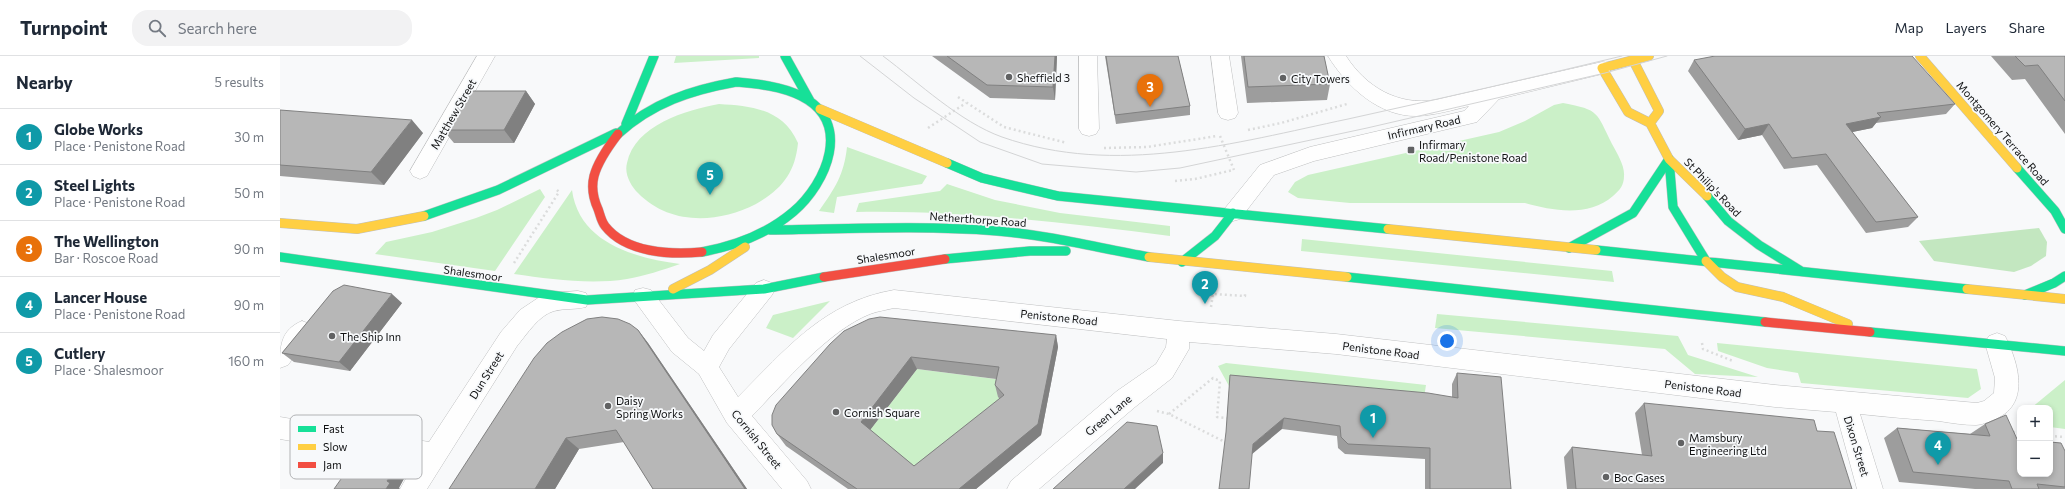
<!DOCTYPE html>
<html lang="en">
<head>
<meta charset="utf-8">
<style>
  body { margin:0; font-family:Commissioner,sans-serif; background:#f2f2f3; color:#1f2937 }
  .controls { position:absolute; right:12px; bottom:12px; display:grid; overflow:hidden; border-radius:8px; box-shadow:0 2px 6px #0003 }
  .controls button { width:36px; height:36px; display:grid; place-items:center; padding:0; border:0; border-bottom:1px solid #e0e1e3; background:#fff; color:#1f2937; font:20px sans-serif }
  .you { position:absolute; left:1167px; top:285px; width:14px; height:14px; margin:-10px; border:3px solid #fff; border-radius:50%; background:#1a73e8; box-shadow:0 0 0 6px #1a73e833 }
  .badge { display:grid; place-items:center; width:26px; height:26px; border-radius:50%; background:#616263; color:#fff; font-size:13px; font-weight:700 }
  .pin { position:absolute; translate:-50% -33px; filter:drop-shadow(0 1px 2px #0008) }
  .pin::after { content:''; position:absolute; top:21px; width:14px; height:12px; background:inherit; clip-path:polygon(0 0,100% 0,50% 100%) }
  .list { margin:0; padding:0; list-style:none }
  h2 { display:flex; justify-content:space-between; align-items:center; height:52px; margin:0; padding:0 16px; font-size:17px }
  h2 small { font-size:13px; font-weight:400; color:#747a83 }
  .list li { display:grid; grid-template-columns:26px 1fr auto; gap:12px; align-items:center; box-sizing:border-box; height:56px; padding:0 16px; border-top:1px solid #e0e1e3 }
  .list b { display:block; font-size:15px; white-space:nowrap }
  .list p { margin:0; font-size:13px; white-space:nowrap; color:#747a83 }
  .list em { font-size:13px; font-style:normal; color:#747a83 }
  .icon { flex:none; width:22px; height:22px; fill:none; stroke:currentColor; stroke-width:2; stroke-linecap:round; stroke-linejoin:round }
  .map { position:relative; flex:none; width:1785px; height:433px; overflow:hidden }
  header { display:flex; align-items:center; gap:24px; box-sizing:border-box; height:56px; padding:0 20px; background:#fff; border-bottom:1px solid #e0e1e3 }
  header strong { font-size:19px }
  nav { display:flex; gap:22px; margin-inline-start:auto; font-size:14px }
  .search { width:280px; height:36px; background:#f2f2f3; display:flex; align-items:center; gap:10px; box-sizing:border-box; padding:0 14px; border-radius:16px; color:#747a83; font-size:15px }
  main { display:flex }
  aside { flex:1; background:#fff }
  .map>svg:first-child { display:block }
  .green { fill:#cbf0c8 }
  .forest { fill:#c3e7c0 }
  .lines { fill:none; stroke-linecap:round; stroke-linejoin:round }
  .street-casing { stroke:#bebfc0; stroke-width:1 }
  .fast-casing { stroke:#bebfc0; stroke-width:10 }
  .slow-casing { stroke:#bebfc0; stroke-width:10 }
  .jam-casing { stroke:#bebfc0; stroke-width:10 }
  .path { stroke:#dbdcdc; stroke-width:2.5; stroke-dasharray:2 3; stroke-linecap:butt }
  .street { fill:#fefefe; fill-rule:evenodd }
  .fast { stroke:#16e098; stroke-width:9 }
  .slow { stroke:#ffcf43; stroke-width:9 }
  .jam { stroke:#f24e42; stroke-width:9 }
  .tram { stroke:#d3d4d5; stroke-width:1 }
  .wall { fill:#9d9d9d; fill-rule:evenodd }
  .shaded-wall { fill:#808080 }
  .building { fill:#b7b7b7; stroke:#808080; fill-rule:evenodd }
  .poi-dot { fill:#616263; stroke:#f7f9fb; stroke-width:1.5 }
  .labels { text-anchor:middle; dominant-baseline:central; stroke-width:3.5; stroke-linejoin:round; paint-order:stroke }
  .poi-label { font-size:11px; fill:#101112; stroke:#f7f9fb; text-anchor:start }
  .street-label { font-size:11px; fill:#101112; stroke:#f7f9fb }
  .key { fill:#f7f9fb; stroke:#b2b3b5; stroke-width:1 }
  .key-label { font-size:11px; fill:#101112 }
</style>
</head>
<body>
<header>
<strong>Turnpoint</strong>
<div class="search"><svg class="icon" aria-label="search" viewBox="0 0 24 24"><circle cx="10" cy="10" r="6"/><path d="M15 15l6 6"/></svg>Search here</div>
<nav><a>Map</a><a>Layers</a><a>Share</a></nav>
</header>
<main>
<aside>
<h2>Nearby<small>5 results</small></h2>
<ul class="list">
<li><span class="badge" style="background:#0f9aa8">1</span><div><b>Globe Works</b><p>Place · Penistone Road</p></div><em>30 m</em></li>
<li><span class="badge" style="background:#0f9aa8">2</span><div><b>Steel Lights</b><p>Place · Penistone Road</p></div><em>50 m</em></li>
<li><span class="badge" style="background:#e8710a">3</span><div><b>The Wellington</b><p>Bar · Roscoe Road</p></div><em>90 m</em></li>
<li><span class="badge" style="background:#0f9aa8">4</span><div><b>Lancer House</b><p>Place · Penistone Road</p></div><em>90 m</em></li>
<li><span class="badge" style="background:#0f9aa8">5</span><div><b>Cutlery</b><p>Place · Shalesmoor</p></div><em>160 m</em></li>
</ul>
</aside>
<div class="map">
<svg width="1785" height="433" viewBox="0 0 1785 433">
  <rect width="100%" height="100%" fill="#f8f9fa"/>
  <path class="green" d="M396,0H479V2L394,7Z
    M1283,47C1320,54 1316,56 1332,88C1337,97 1345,110 1344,120C1344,129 1340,134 1333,140C1309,161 1273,155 1245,147H1070L1018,142L1008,136L1015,126L1028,119L1219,76L1245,65L1274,49Z
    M439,48C472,50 503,53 518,87C515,117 502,133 476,148C437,168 389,169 358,137C351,130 344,118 347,107C355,69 406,54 439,48Z
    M567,91L647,120L642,128L557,141L554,157L539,155C555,132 564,119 567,91Z
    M667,128L715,144L780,157L890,170V180C785,167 682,154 576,156L579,147L660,135Z
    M260,133L265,141L215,215L95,198L106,186L152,176L196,162L217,154Z
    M292,134C299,187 355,202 400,208C383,214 364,220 347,223C310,229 270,223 234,218Z
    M1022,183L1332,215L1334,226L1021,195Z
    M550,245L513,282L486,272L493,259Z
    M1157,258L1398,280L1408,299L1478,321L1415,318L1385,293L1155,272Z
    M1437,287L1697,313L1701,333L1688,342L1521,327L1518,317L1487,312L1438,295Z
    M946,307L1146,329L1143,348L949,330L938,310Z
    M637,313L723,324L728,351L639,421L587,378Z
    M1785,324V373L1770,371V352H1751Z"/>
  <path class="forest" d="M1759,172L1767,186L1766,200L1751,210L1734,216L1654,205L1639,185Z"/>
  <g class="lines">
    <g class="street-casing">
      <path id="street" d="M197,0H215L147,120L140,123L133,120L130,115Z
        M799,0H817L819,73L816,78L809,80L802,78L799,73Z
        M931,0H949L958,57L955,62L948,64L941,62L938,57Z
        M1048,0H1066C1086,31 1118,50 1155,44L1322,6L1329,7L1331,12L1329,17L1322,18L1219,43L1197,66L1034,105L994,119L960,163L953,165L946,163L942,157L946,151L980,109L1030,91L1184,55L1189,50C1173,54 1155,59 1138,60C1099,61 1067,31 1048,0Z
        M484,224L492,227L495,233L492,239L449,293L439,311L458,341C506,293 544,246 614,234L899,265L1056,278L1495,329L1697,347L1704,345L1714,337L1715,322L1705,287L1709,280L1717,277L1725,280C1739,308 1751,350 1713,364C1708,366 1701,369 1696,369C1684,369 1671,367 1659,365C1633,363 1607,361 1580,358L1603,433H1577L1556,356L1495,351L1056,298L909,286V293L892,322L855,351L759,433H727L731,425L837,335L876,308L886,291L887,283L614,252C606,254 598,255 590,258C549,274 503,328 472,360L527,425L531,433H502L447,367L419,318L392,296L352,241L355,234L363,232L371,234L408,282L424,295L433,279L476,227Z
        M298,235L306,237L309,244L306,251C295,254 285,252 274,255C259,259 247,278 237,290L147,433H120L135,407L0,383V361L149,386L221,276L240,254L258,242L272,237Z
        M22,265L30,268L33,275L8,309L0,312C0,291 0,274 22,265Z"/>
    </g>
    <g class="fast-casing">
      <path id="fast" d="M505,0L530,45
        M346,68L374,0
        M338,78C372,47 411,34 456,26
        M1389,103L1393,151L1426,205
        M667,107L702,122L778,140L1108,173
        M1737,112L1775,155L1785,173
        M1427,140L1448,165L1479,189L1521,215
        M144,160L218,134L336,77
        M490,174C566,173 641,169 717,175C769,179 818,192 869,201
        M1289,192L1353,157L1389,103
        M1316,194L1687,233
        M422,196C455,190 487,178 513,156C547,127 573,66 521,40C501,30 478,28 456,26
        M0,201L307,244L484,233L544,221
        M665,203L750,195H786
        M902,206L935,180L953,157
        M1067,221L1485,266
        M1745,239L1774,227L1785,220
        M1590,276L1785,295"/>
    </g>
    <g class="slow-casing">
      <path id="slow" d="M1369,0L1322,12L1348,56L1370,67L1389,103L1427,140
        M1640,0L1737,112
        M1353,4L1379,55L1370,67
        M540,53L667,107
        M0,167L77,173L144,160
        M1108,173L1316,194
        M869,201L1067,221
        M1426,205L1442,221L1457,231L1503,241L1568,268
        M393,233L430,214L465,191
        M1687,233L1785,243"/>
    </g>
    <g class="jam-casing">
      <path id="jam" d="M338,78C328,91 318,105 314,120C311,132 313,142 318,153C320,158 321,165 325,170C346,197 391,199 422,196
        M544,221L665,203
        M1485,266L1590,276"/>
    </g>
    <path class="path" d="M678,41L724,71L787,87
      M648,72L686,47
      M968,74L1001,67L1067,48
      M940,80L954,114
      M824,92L867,91L937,80
      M895,125L915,123L953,114
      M234,207L279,136L277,134
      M931,251L933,238L965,240V236
      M1422,287L1423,293L1453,305
      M877,355L889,358L945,386
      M889,358L933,322L940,325L937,361L947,362
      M1733,376L1740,377
      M1770,380L1785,381"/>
    <use href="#street" class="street"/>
    <use href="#fast" class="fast"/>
    <use href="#slow" class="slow"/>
    <use href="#jam" class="jam"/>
    <path class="tram" d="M580,0L634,42L700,86L762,108L856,116L900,112L1087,72L1325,17L1387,0
      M603,0C639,27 680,66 722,81C836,121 954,87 1068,63C1159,43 1251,22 1342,0"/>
  </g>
  <path class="wall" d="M652,0H777L775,44L710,42Z
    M825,0H898L910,50V59L836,68Z
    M961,0H1044L1050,28L1047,44L967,47Z
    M1711,0H1785V78L1745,23L1732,24Z
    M1414,4L1675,48L1666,58L1596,67L1592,72L1572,76L1638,161L1628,171L1586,177L1537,109L1504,113L1482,79L1458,84L1408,15Z
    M246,35L255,48L234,87H174L163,74Z
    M0,54L143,77L104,129L0,120Z
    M50,239L122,247L70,315L14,306L2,297Z
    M589,263L776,279L778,291L761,379L696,433H568L506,390L497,378ZM637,313L716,323L715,329L718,341L720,343L634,410L590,374Z
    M358,274L368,287L467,433H373L344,386L299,393L275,433H169Z
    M1177,317L1231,433H1145V403L1065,398L1058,392L1057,380L1002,373L946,380L950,319L1172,341V328Z
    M1364,347L1537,375L1572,433H1287L1284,401L1292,391L1362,399L1355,357Z
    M1705,368L1737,383L1785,395V433H1695L1619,426L1604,382L1617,372L1690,378Z"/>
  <path class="shaded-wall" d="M775,0H777L775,44L773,31Z
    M246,35L255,48L234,87L224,74Z
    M1601,61L1592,72L1558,79L1566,68Z
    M132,64L143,77L104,129L91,116Z
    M1489,68L1482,79L1458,84L1465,73Z
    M112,238L122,247L70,315L59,306Z
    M358,274L368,287L467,433H465Z
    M776,279L778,291L761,379L696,433H679Z
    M631,301L637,313L587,378L581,366Z
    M1004,362L1002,373L971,399L973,388Z
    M286,382L299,393L275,433H255Z
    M883,397V407L855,433H844Z
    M114,414L125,421L119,432L120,433H106L107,425Z"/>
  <path class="building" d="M667,0H775L773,31L707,29Z
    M826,0H898L910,50L835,59Z
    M964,0H1044L1050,28L968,31Z
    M1435,0H1632L1675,48L1597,57L1601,61L1566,68L1638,161L1596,166L1546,98L1512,102L1489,68L1465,73L1414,4Z
    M1735,0H1785V45L1758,9L1745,10Z
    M187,35H246L224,74H163Z
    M0,54L132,64L91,116L0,109Z
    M64,229L112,238L59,306L2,297L53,235Z
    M322,261L338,263L350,268L358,274L465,433H373L336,374L286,382L255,433H169L254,302L267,287L282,276L307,263Z
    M600,261L776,279L758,368L679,433H577L497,378L492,369V359L496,349L550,288L564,275L589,263ZM631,301L719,311L715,329L724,339L634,410L581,366Z
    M1177,317L1221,321L1231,433H1150V392L1068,388L1061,381L1060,370L1004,362L973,388L969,433H939L946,376L950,319L1148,337L1178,342Z
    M1364,347L1534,364L1537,375L1554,376L1572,433H1296L1292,391L1372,400Z
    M1726,359L1737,383H1740V418H1770V386L1781,387L1785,395V431L1757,428L1759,433H1732L1729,425L1633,416L1617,372L1710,380L1705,368Z
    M847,366L877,370L883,397L844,433H773Z
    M73,406L114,414L107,425L110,427L106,433H54Z"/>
  <g class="poi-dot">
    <circle cx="729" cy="21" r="4"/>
    <circle cx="1003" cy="22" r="4"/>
    <rect x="1127" y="90" width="8" height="8" rx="2"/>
    <circle cx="52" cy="280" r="4"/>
    <circle cx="328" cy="350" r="4"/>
    <circle cx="556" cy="356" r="4"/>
    <circle cx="1401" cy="387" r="4"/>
    <circle cx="1326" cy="421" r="4"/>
  </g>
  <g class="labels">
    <g class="poi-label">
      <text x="737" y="21">Sheffield 3</text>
      <text x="1011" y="22">City Towers</text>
      <text x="1139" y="88">Infirmary<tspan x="1139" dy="13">Road/Penistone Road</tspan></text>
      <text x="60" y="280">The Ship Inn</text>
      <text x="336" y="344">Daisy<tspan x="336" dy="13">Spring Works</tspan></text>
      <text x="564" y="356">Cornish Square</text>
      <text x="1409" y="381">Mamsbury<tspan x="1409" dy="13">Engineering Ltd</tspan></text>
      <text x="1334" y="421">Boc Gases</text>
    </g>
    <g class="street-label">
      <text transform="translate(173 58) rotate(-60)">Matthew Street</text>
      <text transform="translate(1144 71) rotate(-13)">Infirmary Road</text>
      <text transform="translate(1723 77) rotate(49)">Montgomery Terrace Road</text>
      <text transform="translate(1433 131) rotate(46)">St Philip's Road</text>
      <text transform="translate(698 163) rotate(4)">Netherthorpe Road</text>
      <text transform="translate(606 199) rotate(-9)">Shalesmoor</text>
      <text transform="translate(193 217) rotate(8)">Shalesmoor</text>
      <text transform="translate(779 261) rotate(6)">Penistone Road</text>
      <text transform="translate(1101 294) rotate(7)">Penistone Road</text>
      <text transform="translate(206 319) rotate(-58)">Dun Street</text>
      <text transform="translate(1423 332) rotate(7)">Penistone Road</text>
      <text transform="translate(828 359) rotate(-40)">Green Lane</text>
      <text transform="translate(477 383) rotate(51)">Cornish Street</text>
      <text transform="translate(1577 390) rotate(73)">Dixon Street</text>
    </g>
  </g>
  <rect x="10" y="359" width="132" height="64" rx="6" class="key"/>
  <rect x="18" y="370" width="18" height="6" fill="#16e098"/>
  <rect x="18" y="388" width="18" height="6" fill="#ffcf43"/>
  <rect x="18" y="406" width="18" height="6" fill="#f24e42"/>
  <g class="key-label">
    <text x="43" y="377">Fast</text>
    <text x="43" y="395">Slow</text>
    <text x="43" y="413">Jam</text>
  </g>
</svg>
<div class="controls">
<button>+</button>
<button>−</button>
</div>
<div class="you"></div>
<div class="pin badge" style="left:1093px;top:382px;background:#0f9aa8">1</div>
<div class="pin badge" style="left:925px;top:248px;background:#0f9aa8">2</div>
<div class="pin badge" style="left:870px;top:51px;background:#e8710a">3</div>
<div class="pin badge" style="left:1658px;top:409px;background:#0f9aa8">4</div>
<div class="pin badge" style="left:430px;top:139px;background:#0f9aa8">5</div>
</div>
</main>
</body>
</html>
